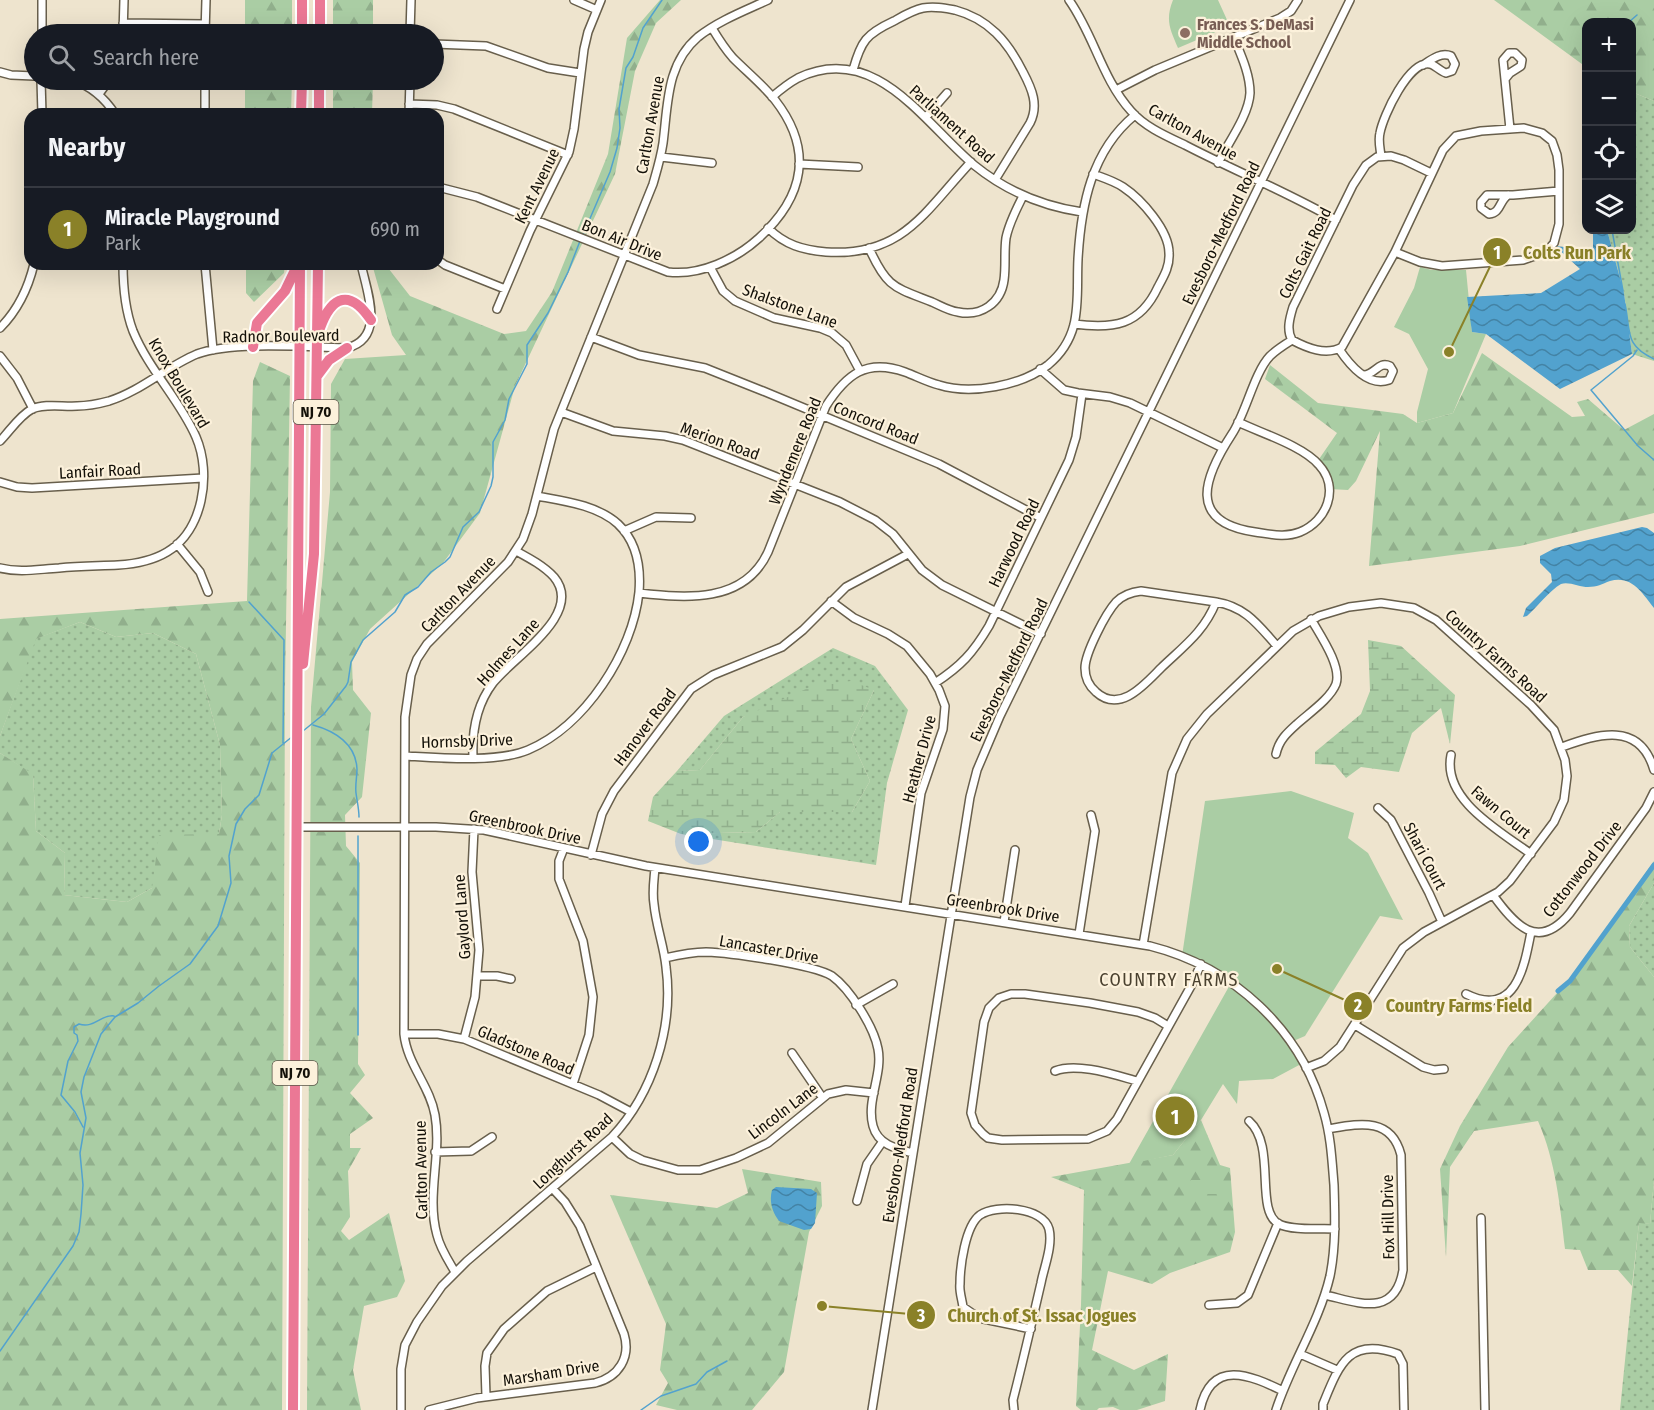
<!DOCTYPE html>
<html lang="en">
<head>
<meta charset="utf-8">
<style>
  body { margin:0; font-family:"Fira Sans Condensed",sans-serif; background:#242831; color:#f1f3f6 }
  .controls { position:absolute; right:18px; top:18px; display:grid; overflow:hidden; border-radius:12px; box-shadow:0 6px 24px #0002 }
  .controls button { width:54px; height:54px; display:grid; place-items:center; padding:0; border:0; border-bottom:2px solid #363941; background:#171b24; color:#f1f3f6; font:30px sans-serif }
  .you { position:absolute; left:699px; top:842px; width:21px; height:21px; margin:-15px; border:4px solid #fff; border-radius:50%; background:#1a73e8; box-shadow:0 0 0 9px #1a73e833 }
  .badge { display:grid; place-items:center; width:39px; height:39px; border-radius:50%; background:#8a8128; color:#fff; font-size:20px; font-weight:700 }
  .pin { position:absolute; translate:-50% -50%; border:3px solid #fff; box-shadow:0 2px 6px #0006 }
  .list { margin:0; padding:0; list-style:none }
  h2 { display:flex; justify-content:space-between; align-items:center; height:78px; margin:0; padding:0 24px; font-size:26px }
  h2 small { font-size:20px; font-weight:400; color:#9ea1a6 }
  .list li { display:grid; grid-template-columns:39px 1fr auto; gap:18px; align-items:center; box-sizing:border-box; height:84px; padding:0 24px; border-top:2px solid #363941 }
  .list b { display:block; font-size:22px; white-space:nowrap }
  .list p { margin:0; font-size:20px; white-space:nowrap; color:#9ea1a6 }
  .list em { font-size:20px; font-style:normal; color:#9ea1a6 }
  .icon { flex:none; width:33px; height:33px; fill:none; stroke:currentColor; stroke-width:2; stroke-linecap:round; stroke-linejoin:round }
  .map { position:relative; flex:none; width:1654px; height:1410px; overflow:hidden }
  .search { position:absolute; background:#171b24; box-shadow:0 6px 24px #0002; left:24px; top:24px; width:420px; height:66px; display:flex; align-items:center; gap:15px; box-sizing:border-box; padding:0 21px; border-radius:33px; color:#9ea1a6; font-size:22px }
  .panel { position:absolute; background:#171b24; box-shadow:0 6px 24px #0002; left:24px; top:108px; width:420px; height:162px; border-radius:18px }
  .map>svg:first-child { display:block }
  .grass { fill:url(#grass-dots) }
  .forest { fill:url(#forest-firs) }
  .wetland { fill:url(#wetland-marsh) }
  .green { fill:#aacda4 }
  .water { fill:url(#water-waves) }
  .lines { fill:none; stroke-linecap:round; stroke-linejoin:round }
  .stream { stroke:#52a2ce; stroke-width:1.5 }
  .canal { stroke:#52a2ce; stroke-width:5 }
  .minor-casing { stroke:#685f4c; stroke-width:10 }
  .highway-casing { stroke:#fff; stroke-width:14 }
  .minor { stroke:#fff; stroke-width:7 }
  .highway { stroke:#eb7895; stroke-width:10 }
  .education-dot { fill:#8d6e63; stroke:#fcf1db; stroke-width:2 }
  .labels { text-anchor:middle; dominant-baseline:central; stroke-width:4.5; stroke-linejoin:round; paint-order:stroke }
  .shield { fill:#fcf1db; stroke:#595447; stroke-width:1.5 }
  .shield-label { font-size:15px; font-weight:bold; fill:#131008 }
  .education-label { font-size:16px; font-weight:bold; fill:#785e54; stroke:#fcf1db; text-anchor:start }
  .street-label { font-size:16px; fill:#131008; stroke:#fcf1db }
  .neighbourhood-label { font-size:18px; letter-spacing:1.5px; fill:#4a412f; stroke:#fcf1db }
  .leader { fill:none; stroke:#8a8128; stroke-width:2 }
  .callout-dot { fill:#8a8128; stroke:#fcf1db; stroke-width:2 }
  .mark-label { font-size:18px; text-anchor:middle; font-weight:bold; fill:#fff }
  .callout-label { font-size:18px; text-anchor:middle; font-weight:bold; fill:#8a8128; stroke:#fcf1db; stroke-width:4.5; stroke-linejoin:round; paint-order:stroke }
</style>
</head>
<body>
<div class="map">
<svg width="1654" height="1410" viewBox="0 0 1654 1410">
  <defs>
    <pattern id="grass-dots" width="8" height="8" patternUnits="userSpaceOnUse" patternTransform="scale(1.5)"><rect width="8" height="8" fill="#aacda4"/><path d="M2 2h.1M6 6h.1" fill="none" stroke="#91af8c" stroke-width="1.8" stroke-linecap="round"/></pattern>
    <pattern id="forest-firs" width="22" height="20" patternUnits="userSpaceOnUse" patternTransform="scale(1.5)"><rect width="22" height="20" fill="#aacda4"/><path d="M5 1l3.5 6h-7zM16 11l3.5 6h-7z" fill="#91af8c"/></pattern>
    <pattern id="wetland-marsh" width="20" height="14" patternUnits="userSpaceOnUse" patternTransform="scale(1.5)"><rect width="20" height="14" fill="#aacda4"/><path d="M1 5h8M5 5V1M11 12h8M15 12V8" fill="none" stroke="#91af8c"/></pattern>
    <pattern id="water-waves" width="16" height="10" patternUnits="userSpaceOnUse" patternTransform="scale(1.5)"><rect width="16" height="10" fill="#52a2ce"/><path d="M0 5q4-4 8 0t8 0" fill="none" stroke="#4383a5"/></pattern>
  </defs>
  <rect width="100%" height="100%" fill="#eee4ce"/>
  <path class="grass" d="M1632,92L1654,101V361L1632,354L1624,293L1607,230H1632Z
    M80,622L116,637L153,633L196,654L220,745L222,815L219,834L152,888L127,902L64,895L65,853L36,831L33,775L0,753V736L35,639Z
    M833,648L875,666L908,710L887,783L876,865L681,834L756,832L780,812H852L870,781L851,739L874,690L743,717L700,770L677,771L724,716Z
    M1654,883V977L1630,947L1629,926Z
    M1654,1180V1410H1620L1639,1222L1650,1224Z"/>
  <path class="forest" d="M245,0H292V34H245Z
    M333,0H373V34H333Z
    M660,0H681L656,23L635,71L615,174L515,386L480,513L443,563L370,629L352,662L353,690L371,713L362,797L345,815L346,846L360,863L358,1064L365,1075L350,1093L373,1118L350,1134V1148H361L348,1171L350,1217L341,1231L349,1240L389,1213L405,1281L397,1297L364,1306L353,1370L361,1410H307L311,707L330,492L331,384L345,359L406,355L392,335L372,264H385L410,296L504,334L526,331L552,292L608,154L627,38Z
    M1494,0H1654V101L1632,92V22H1586V67Z
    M245,80H292L291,114H245Z
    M333,80H373L372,114H339L333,110Z
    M246,264H285L284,273L254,302L246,293Z
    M1482,353L1572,417L1585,416L1577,402L1588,399L1624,430L1654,414V513L1520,546L1369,566L1380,431L1356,481L1348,490L1329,489L1317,462L1337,433L1265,379L1270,365L1318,403L1403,414L1417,423L1453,413Z
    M260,362L290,376L285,687L282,1410H0V753L33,774L36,831L65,853L64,895L127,902L152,888L159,835L219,834L222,815L220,745L196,654L153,633L116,637L80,622L36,639L0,736V619L247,601L253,381Z
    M1654,861V883L1629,926L1630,947L1654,977V1180L1650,1224L1639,1223L1632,1286L1618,1270H1588L1580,1250L1565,1249C1560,1206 1556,1162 1538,1121L1474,1131L1450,1167L1446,1257L1440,1169L1460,1126L1508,1047L1577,971Z
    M1201,1120L1220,1165L1230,1168L1235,1232L1230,1252L1170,1273L1152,1284L1108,1271L1092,1350L1134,1370L1168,1354L1165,1401L1137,1410H1120L1113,1407L1099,1408L1097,1410H1081L1076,1406L1081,1305L1084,1190L1051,1177L1173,1155Z
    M742,1169L821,1182L822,1206L809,1232L784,1372L752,1410H677L656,1405L668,1383L660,1370L666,1324L610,1195L717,1208L748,1193Z"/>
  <path class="wetland" d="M1368,640L1401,646L1455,695L1450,744L1441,708L1412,733L1399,772L1361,767L1346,778L1335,765L1315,764V752L1361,714L1370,691Z
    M851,681L874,690L851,739L870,781L852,812H780L756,832L681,834L648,821L653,797L677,771L700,770L743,717L815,685Z"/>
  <path class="green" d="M1173,0H1218L1228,22L1225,28L1178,48C1170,29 1165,20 1173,0Z
    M1420,267L1432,270H1466L1472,332L1486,334L1453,413L1417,423V412L1428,369L1409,334L1394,327L1414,288Z
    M1291,791L1354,813L1348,838L1368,853L1403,920L1380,916L1305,1036L1291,1042L1301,1064L1273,1079L1239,1081L1237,1104L1223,1084L1201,1120L1173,1155L1129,1164L1231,983L1182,956L1205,801Z
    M1191,1180H1217V1194H1191Z"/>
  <path class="water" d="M1593,230H1607L1624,293L1632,354L1560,389L1486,334L1472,332L1467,297L1541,293L1580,269L1555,246L1593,250Z
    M1642,527L1647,528L1654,533V608C1642,593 1632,575 1610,581C1602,584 1597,587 1588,587C1580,587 1568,581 1561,584C1550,590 1536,608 1527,616L1523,617L1526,608L1552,582L1551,574L1540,563V556L1555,548Z
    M776,1187L811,1189L817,1193L815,1223L811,1229L804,1230L779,1221C772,1212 769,1201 772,1190Z"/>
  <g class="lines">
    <path class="stream" d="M1629,22L1637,15
      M1612,230L1623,291
      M582,237L610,172L617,148L620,128L619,109L626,68L633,57L643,28L662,0
      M1625,304C1631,332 1624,345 1654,359
      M1637,350L1633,356L1591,390L1638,446L1654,460
      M249,602L284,640L283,743
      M313,725C335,731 356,744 357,769C357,777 355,785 356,793C357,801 359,809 359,817
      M303,731L324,714L346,686L348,682L351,662L363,640L395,612L405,595L418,587L431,572L445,562L450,557L463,527L479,512L491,486L493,477V442L505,420L509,399L527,364V345L548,313L568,272L580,241
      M358,836V1035
      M83,1127L75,1112L61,1095L68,1061L78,1041L77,1035L74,1033V1027L79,1024C94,1029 101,1014 114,1016
      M0,1351L73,1246L79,1232L81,1214L83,1185L80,1153L86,1118L81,1092L84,1077L101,1034L115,1017L138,1003L159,986L190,964L218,926L231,883L229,856L236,824L245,809L259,795L272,753L293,736
      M641,1410L661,1396L696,1384L707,1372L727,1361"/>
    <path class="canal" d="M1558,991L1570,981L1654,865"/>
    <g class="minor-casing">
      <path id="minor" d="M574,0L597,10
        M1069,0C1094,35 1102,79 1131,111C1145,127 1166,136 1185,145C1235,171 1287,192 1336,220
        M123,23L205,24
        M42,34V0
        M123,34L124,0
        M205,34L206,0
        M410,34L411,0
        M434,44L486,46L548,68L580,73
        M853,70C861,41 866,34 894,21C903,16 913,10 923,8C934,6 944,8 955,10C989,19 1008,42 1023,72C1032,89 1039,105 1030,123L995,180
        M0,72L11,75L34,76
        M1506,78L1510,73L1521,66L1522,60L1515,53H1509L1503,60L1510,129
        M41,80L42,114
        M72,80C91,86 104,97 115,114
        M1116,90L1155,70L1280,18L1291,11L1298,0
        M99,94L109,80
        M772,97C780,90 789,83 798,78C875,41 924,123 974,165C1006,191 1041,206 1082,212
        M409,104L437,105L454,109L568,155
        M205,114V80
        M409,114L410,80
        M926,117L947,93
        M1381,156C1380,148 1378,140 1380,133C1383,116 1409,60 1430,64C1435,65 1440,71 1446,73L1452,71L1455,64L1451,56C1441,52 1432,59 1423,65
        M661,157L712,163
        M1218,163C1228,143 1249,115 1250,93C1250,74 1241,55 1234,38
        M799,164L858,167
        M438,187L477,197L668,272C700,276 736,259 759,238C804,197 814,150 775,100C762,84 747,72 733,58C725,49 718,38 712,28
        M1508,195C1499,201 1501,213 1489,214L1481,208V202L1487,195H1513L1559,191
        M768,228C785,245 803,250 826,252C903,257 925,211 971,162
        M869,248C887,288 894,287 932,302C941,306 949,311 958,312C981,317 1001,303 1004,280C1006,266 1004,252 1006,238C1009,223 1016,210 1023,196
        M1395,252L1443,150L1456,136L1481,131L1524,128L1542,133L1552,141L1557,155L1559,170V224L1554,243L1546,252L1523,260L1442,266L1420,262L1395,252L1342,347C1326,356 1307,348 1292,340C1286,330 1290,317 1293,307L1353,185L1366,165L1377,157L1391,156L1404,160L1431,173
        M438,260L445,265L505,289
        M205,264L213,350
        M710,267L723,291L735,301L774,318L820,328L832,333L846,345L860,371
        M497,309L530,231L569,152L574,129L584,49L588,32L601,0
        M1074,324C1113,329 1140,326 1158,287C1164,276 1170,266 1169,253C1169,230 1141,199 1123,187C1114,181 1104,178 1093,174
        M0,328C18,310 28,289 34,264
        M591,337L639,355L705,368L763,391L939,464L1041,518
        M1339,349C1349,364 1368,387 1389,380L1393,371L1390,366C1378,361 1376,374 1364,375
        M0,356L17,378L33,409
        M1040,369L1064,390L1078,393L1110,397L1130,403L1223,448
        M561,412L613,431L665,436L683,440L840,502L875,520L893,534L922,570L942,585L1041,634
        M1238,422C1261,433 1303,446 1319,465C1340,488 1327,521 1300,532C1285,538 1270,534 1255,532C1186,522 1204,477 1232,434C1246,413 1254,373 1270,356C1276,350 1284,345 1292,340
        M0,441C10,431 19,416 32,409C45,403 63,407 77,406C88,406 98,404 109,401C141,391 166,367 197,354C231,341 309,347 347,348C386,338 367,292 361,264
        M0,482L17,487L32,488L203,478
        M624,531L656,517L691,518
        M177,544L200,572L208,592
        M0,568C20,573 39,569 59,568C79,566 99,566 118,565C135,564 152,561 167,552C203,531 212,474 196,437C180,400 149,370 133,331C125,310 123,287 123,264
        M1141,591L1216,602C1204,632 1184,646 1161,668C1145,684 1120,714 1096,692C1089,686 1085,677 1085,668C1085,653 1106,613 1116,602C1123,595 1132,592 1141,591Z
        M639,593C686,598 744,604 768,552L826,406C846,375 866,358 905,372C916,376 927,382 939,385C971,395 1021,386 1048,365C1084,335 1076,299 1078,259C1081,206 1091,151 1135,115
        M831,601L854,618L888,634L907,646L930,674L939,690L945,706L943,729L921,793L905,906
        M1216,602C1246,607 1258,625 1277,646
        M935,683C961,666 973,653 989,626L1069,460L1076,437L1082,394
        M1562,747C1598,734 1640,721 1654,770
        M1276,754C1279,740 1287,733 1297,724C1309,713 1330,699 1336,684C1342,666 1320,635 1311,619
        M1451,755C1442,800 1500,831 1531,854
        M405,756C440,758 497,763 528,750C585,726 633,652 639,592C641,567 637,542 618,524C597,505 564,501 537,496
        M473,757C472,732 477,704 493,683C513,657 585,614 554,577C544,566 529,558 516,551
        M1378,808L1391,820L1429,893L1442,922
        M297,827H436L484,830L646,866L1150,946C1233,967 1301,1029 1324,1113C1331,1137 1332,1161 1334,1185C1335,1216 1336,1246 1330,1276C1319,1323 1291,1364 1276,1410
        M564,848L559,861V879L583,941L593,997L589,1035L573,1084
        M591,855L602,814L614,791L691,689L713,675L782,647L803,630L846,587L908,554
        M1493,895C1515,925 1538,952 1570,913L1646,808L1654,792
        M1004,922L1015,850
        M1079,934L1095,831L1091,815
        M1143,945L1172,773L1187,739L1207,714L1293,631L1319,616L1349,607L1381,603L1414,608L1436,620L1531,705L1554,730L1565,760L1567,776L1564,800L1554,822L1510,881L1498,892L1424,932L1403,948L1340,1047L1324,1061L1306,1068
        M665,958C678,955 692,952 706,952C731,953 812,964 832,976C850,989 874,1027 878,1049C883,1074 866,1101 873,1126C878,1145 897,1149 913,1153
        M478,976H497L511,979
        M1466,994C1515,1018 1524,969 1531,932
        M856,1005L893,984
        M1355,1025L1423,1067L1434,1070L1444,1069
        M1168,1026L1155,1018L1138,1012L1090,1003L1025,994H1011L999,998L989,1008L984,1022L971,1113L975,1125L983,1134L988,1138L1002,1140L1088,1139L1107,1131L1117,1119L1191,986L1201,964
        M404,1034H438L464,1039L599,1095L631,1112
        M464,1039L475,997L479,950L472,872L474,829
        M792,1053L822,1097
        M1055,1071C1077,1062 1115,1075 1137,1081
        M1249,1121C1277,1146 1254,1211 1279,1224C1292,1231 1321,1228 1335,1229
        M612,1137L630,1154L642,1160L678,1170H700L736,1158L768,1143L828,1094L846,1090L874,1093
        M435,1152L471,1151L492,1137
        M857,1201L867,1164L883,1141
        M1481,1218L1485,1410
        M455,1272C448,1260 440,1248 437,1235C426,1196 442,1154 435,1115C430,1086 407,1064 404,1034L405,717L411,675L417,659L427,644L508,562L523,539L532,514L554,429L653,184C657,170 661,157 663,143C668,105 666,64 698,37C718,21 744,11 768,0
        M1325,1295C1357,1302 1395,1319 1403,1270L1401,1155C1391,1116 1358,1124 1328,1129
        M1209,1305L1237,1303L1248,1295L1278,1223
        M1300,1354L1337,1370
        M486,1396L485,1366L487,1353L504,1329L547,1291L596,1267
        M401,1410V1369L405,1345L417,1322L442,1286L467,1261L612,1137C653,1093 674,1027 666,967C664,946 656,926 654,904C652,892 654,880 655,868
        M429,1410L477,1398L595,1383C619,1377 631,1357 624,1334L580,1226L565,1202L553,1189
        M872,1410L970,797L977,770L1000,716L1350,0
        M1014,1410L1013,1400C1023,1361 1032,1322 1041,1283C1044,1267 1053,1246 1049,1229C1043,1207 996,1204 980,1215C965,1226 960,1267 960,1284C959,1291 962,1299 963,1307L979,1318L1031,1329
        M1200,1410C1211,1358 1250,1375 1283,1391
        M1323,1410V1404C1339,1365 1349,1336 1398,1354L1403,1364L1404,1410"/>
    </g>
    <g class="highway-casing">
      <path id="highway" d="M302,34V0
        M320,34V0
        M301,114L302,80
        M319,114V80
        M320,328C332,295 350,289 371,320
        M253,347L257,323L285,291L298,264
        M317,376L329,360L347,348
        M303,664L314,554L318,264
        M293,1410L300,264"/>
    </g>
    <use href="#minor" class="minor"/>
    <use href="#highway" class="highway"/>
  </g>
  <circle class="education-dot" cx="1185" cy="33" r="6"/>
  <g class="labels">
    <g class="shield">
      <rect x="293.5" y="400" width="45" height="24" rx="4.5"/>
      <rect x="272.5" y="1061" width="45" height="24" rx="4.5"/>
    </g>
    <g class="shield-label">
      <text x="316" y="412">NJ 70</text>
      <text x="295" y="1073">NJ 70</text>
    </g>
    <g class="education-label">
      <text x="1197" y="24">Frances S. DeMasi<tspan x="1197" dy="18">Middle School</tspan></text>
    </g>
    <g class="street-label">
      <text transform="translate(952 124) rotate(42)">Parliament Road</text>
      <text transform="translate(650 125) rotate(-80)">Carlton Avenue</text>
      <text transform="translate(1193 132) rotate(29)">Carlton Avenue</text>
      <text transform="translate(537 186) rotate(-64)">Kent Avenue</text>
      <text transform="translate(1221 233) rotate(-64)">Evesboro-Medford Road</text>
      <text transform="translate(622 240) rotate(22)">Bon Air Drive</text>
      <text transform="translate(1305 253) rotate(-64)">Colts Gait Road</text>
      <text transform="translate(790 306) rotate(20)">Shalstone Lane</text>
      <text transform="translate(281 336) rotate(-1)">Radnor Boulevard</text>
      <text transform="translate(179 383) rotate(59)">Knox Boulevard</text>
      <text transform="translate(876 423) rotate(22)">Concord Road</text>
      <text transform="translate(720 441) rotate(20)">Merion Road</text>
      <text transform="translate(795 451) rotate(-68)">Wyndemere Road</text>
      <text transform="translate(100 471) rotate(-3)">Lanfair Road</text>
      <text transform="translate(1014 543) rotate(-64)">Harwood Road</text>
      <text transform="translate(458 594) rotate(-46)">Carlton Avenue</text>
      <text transform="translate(508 652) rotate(-48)">Holmes Lane</text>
      <text transform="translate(1496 656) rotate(42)">Country Farms Road</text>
      <text transform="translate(1009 670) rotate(-64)">Evesboro-Medford Road</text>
      <text transform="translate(645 727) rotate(-53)">Hanover Road</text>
      <text transform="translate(467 741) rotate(-2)">Hornsby Drive</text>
      <text transform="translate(919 759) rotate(-75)">Heather Drive</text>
      <text transform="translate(1501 812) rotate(40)">Fawn Court</text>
      <text transform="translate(525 827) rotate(12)">Greenbrook Drive</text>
      <text transform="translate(1425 856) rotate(62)">Shari Court</text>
      <text transform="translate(1582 869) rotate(-52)">Cottonwood Drive</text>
      <text transform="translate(1003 908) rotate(9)">Greenbrook Drive</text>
      <text transform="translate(462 917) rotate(-94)">Gaylord Lane</text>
      <text transform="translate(769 949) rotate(10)">Lancaster Drive</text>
      <text transform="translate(526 1050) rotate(23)">Gladstone Road</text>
      <text transform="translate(783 1111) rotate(-37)">Lincoln Lane</text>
      <text transform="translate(900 1145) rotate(-81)">Evesboro-Medford Road</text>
      <text transform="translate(573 1151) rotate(-43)">Longhurst Road</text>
      <text transform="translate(421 1170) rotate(-91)">Carlton Avenue</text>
      <text transform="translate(1388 1217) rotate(-91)">Fox Hill Drive</text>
      <text transform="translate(551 1373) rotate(-9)">Marsham Drive</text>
    </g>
    <g class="neighbourhood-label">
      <text x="1169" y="980">COUNTRY FARMS</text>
    </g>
  </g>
  <path class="leader" d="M1449 352L1497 252M1277 969L1358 1006M822 1306L921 1315"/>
  <g class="callout-dot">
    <circle cx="1449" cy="352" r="6"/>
    <circle cx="1277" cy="969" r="6"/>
    <circle cx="822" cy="1306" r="6"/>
    <circle cx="1497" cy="252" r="15"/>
    <circle cx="1358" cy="1006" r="15"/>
    <circle cx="921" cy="1315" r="15"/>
  </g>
  <g class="mark-label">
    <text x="1497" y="259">1</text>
    <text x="1358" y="1012">2</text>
    <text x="921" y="1322">3</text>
  </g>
  <g class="callout-label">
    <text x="1577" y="259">Colts Run Park</text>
    <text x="1459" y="1012">Country Farms Field</text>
    <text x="1042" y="1322">Church of St. Issac Jogues</text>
  </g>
</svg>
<div class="controls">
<button>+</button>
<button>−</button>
<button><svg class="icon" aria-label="locate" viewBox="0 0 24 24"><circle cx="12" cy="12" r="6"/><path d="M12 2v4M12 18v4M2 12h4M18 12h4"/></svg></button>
<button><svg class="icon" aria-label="layers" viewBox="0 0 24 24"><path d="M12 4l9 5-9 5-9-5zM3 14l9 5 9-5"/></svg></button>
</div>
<div class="you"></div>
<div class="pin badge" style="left:1175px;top:1116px">1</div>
<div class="search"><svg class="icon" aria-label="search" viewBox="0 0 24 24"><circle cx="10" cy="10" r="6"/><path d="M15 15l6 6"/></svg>Search here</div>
<section class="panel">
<h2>Nearby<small></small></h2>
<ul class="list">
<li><span class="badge">1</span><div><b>Miracle Playground</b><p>Park</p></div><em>690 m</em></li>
</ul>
</section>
</div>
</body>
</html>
